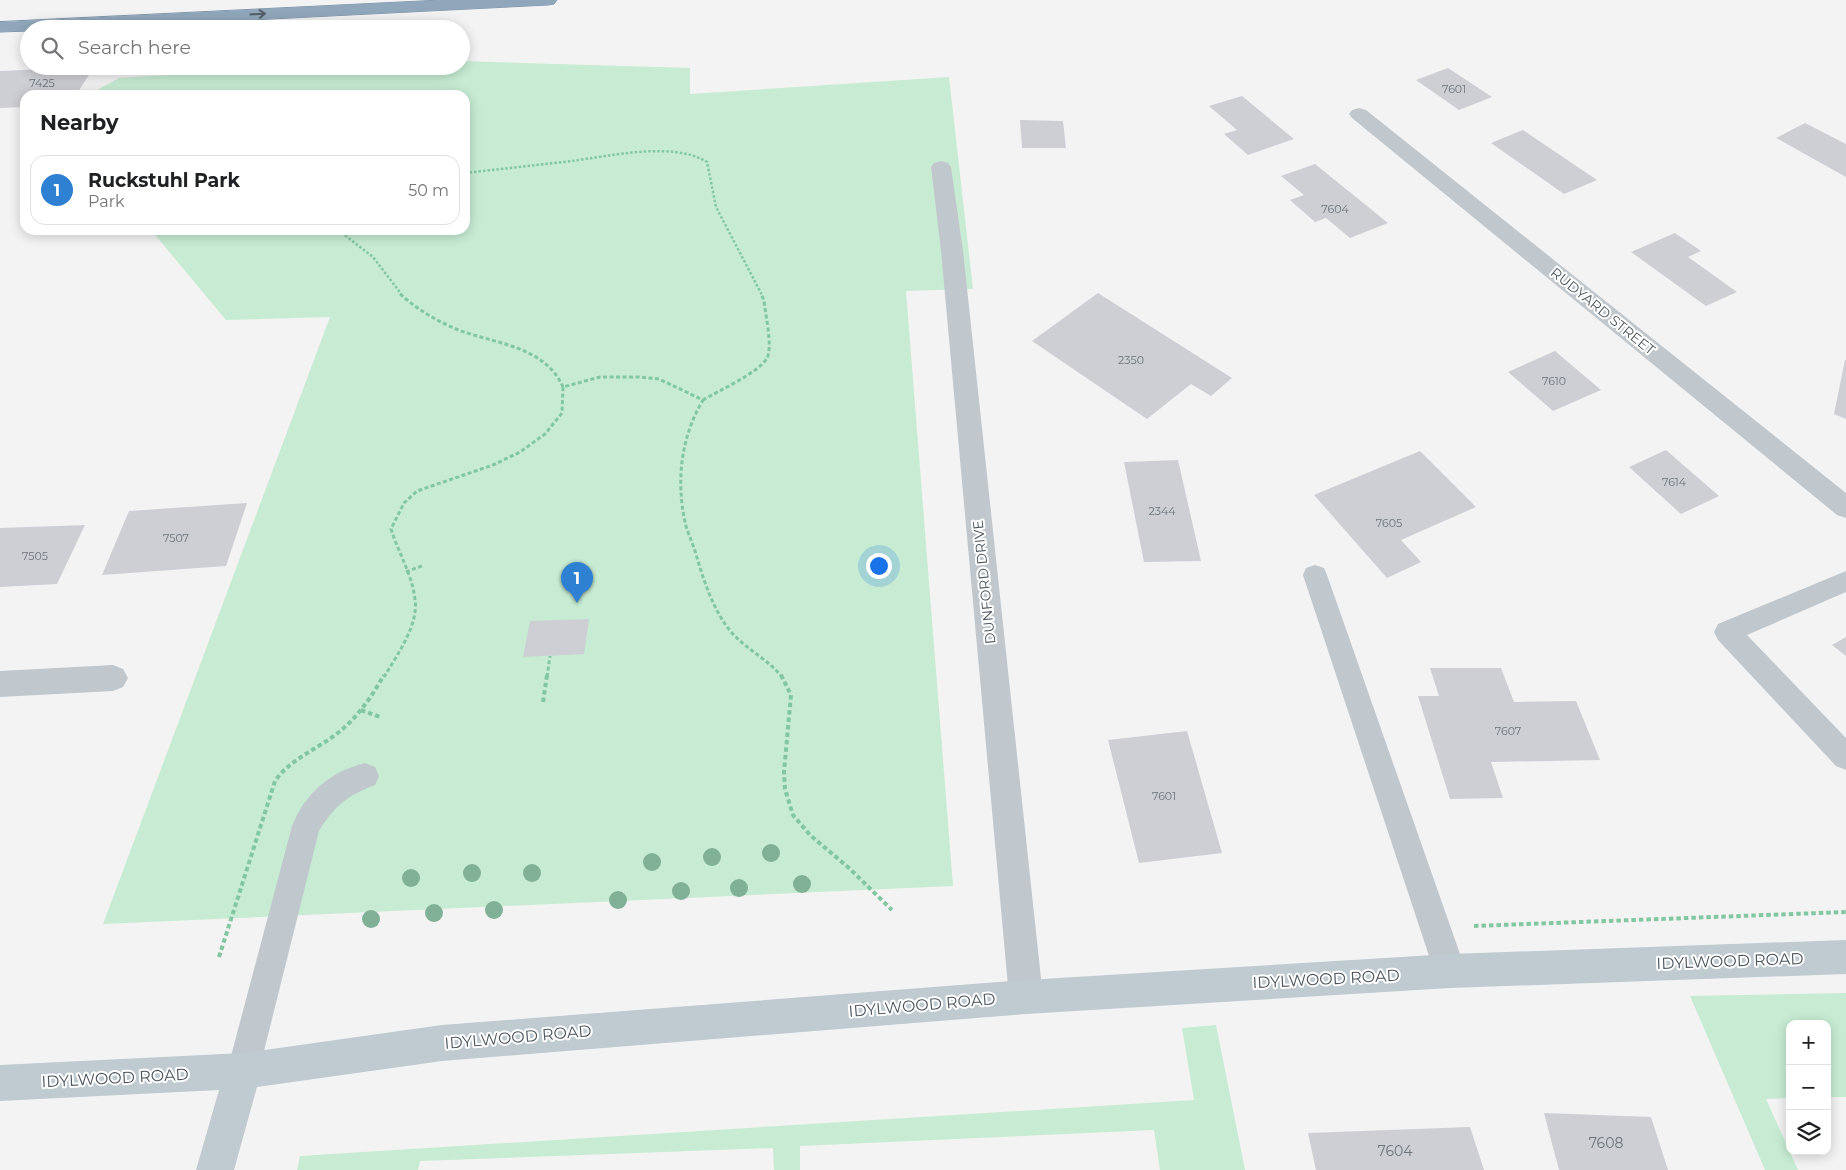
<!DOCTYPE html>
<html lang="en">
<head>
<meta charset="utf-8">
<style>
  body { margin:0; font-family:Montserrat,sans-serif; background:#f2f2f2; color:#202124 }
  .controls { position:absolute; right:15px; bottom:15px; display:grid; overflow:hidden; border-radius:10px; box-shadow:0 2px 12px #0003 }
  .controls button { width:45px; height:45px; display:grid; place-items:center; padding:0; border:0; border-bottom:1px solid #e0e0e0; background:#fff; color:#202124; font:25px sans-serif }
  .you { position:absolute; left:878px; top:565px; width:18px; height:18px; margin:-12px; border:4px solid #fff; border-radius:50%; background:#1a73e8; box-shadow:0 0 0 8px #1a73e833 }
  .badge { display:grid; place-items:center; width:32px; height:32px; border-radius:50%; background:#2e80d3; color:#fff; font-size:16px; font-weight:700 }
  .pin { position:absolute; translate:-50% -41px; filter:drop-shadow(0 1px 2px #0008) }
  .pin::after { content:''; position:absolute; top:26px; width:18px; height:15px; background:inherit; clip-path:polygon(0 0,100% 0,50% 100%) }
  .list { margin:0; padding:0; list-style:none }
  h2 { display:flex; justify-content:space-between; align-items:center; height:65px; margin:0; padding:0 20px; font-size:21px }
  h2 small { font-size:16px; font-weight:400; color:#757577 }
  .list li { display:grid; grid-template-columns:32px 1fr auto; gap:15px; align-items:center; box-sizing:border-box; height:70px; margin:0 10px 10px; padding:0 10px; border:1px solid #e0e0e0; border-radius:15px }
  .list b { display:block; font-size:19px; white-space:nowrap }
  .list p { margin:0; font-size:16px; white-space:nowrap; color:#757577 }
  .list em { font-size:16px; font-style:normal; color:#757577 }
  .icon { flex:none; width:28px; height:28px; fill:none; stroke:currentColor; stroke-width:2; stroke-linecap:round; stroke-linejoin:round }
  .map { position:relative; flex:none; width:1846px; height:1170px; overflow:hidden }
  .search { position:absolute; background:#fff; box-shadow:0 2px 12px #0003; left:20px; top:20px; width:450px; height:55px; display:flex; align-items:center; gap:12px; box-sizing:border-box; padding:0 18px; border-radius:28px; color:#757577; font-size:19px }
  .panel { position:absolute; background:#fff; box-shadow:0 2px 12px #0003; left:20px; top:90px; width:450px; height:145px; border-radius:15px }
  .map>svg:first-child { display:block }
  .green { fill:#c7ecd3 }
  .building { fill:#cdcfd4 }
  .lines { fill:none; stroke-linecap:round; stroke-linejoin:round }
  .highway-casing { stroke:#7b92a7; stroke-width:1 }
  .path-far2 { stroke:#82c7a1; stroke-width:2.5; stroke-dasharray:2.5 2; stroke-linecap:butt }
  .path-far1 { stroke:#82c7a1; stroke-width:3; stroke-dasharray:4 2.5; stroke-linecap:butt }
  .path { stroke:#82c7a1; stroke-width:4; stroke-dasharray:4.5 3; stroke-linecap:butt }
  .lane { fill:#c0c7cd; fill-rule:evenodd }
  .street { fill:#c0c7cd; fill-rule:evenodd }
  .secondary { fill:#c0cad1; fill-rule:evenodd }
  .highway { fill:#90a7bb; fill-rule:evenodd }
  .tree { fill:#80b096 }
  .oneway { stroke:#535e67 }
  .labels { text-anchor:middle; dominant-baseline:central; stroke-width:4; stroke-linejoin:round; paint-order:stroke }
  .number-label { font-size:11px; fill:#6c747c }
  .street-label { font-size:14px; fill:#4c565e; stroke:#fff }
  .near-number-label { font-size:14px; fill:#6c747c }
  .near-street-label { font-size:16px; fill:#4c565e; stroke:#fff }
</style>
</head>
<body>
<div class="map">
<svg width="1846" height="1170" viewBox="0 0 1846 1170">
  <rect width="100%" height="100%" fill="#f4f3f3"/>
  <path class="green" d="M461,61L690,68V94L949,77L973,289L906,291L953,886L103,924L330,317L226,320L151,230H465V95H88L119,78L314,66H461Z
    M1846,993V1097H1827V1024H1790V1098L1766,1099L1798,1170H1765L1690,996Z
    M1216,1025L1245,1170H1160L1154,1130L800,1146V1170H774L773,1148L420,1161L418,1170H297L300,1156L1194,1100L1182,1028Z"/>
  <path class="building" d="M94,67L76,95H25V107L0,108V71Z
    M1448,68L1492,97L1459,110L1416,80Z
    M1242,96L1294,139L1248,155L1224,134L1237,130L1209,106Z
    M1020,120L1063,121L1066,148H1022Z
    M1805,123L1846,144V177L1776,138Z
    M1523,130L1597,180L1564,194L1491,143Z
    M1315,164L1388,223L1350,238L1326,218L1315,222L1290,200L1304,195L1281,176Z
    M1675,233L1701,251L1688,257L1737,292L1706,306L1631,252Z
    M1098,293L1232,378L1211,396L1191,384L1147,419L1032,341Z
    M1555,351L1601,390L1553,411L1508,372Z
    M1845,360H1846V419L1834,414Z
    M1666,450L1719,496L1681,514L1629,467Z
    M1420,451L1476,507L1401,540L1421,562L1387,578L1314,495Z
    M1178,460L1201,561L1144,562L1124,462Z
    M247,503L226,566L102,575L129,511Z
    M85,525L57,584L0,587V528Z
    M589,619L584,654L523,657L530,621Z
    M1846,637V656L1832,645Z
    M1430,668H1501L1514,702L1576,701L1600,760L1491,762L1503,798L1450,799L1418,696H1439Z
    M1187,731L1222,853L1139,863L1108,740Z
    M1544,1113L1651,1117L1668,1170H1559Z
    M1470,1127L1484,1170H1316L1308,1133Z"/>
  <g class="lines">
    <g class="highway-casing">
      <path id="highway" d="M442,0H557L554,4L548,5L73,29H29V31L0,32V22Z"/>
    </g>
    <path class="path-far2" d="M465,173C501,169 536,165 572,161C609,156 674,141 707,162L716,207L762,295
      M338,230L373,257L402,295"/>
    <path class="path-far1" d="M400,294C417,309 435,320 456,329C494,344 544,345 563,387
      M703,400C718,391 760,372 767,358C773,347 765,313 764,300L761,294
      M406,572L424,565
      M384,677C397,655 419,625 415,599C412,574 398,552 391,529L404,503L417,491L493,465L520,452L545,434L562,413L563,387L600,377H639L659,379L703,400C681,437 676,480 685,522C687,532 692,541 695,551C703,578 711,605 728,628C743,648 767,658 782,677
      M547,677L550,656"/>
    <path class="path" d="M781,675L791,695L784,772L785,789L793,815L810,835L849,868L892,910
      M543,702L547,675
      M361,710L380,717
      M1474,926L1846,912
      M219,957L275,781C290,759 318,749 339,732C358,717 372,696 384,675"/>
    <path class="lane" d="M1315,565L1324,568L1327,575L1466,971L1461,982L1450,987L1439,982L1434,971L1303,575L1306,568Z
      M1846,571V592L1747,635L1846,738V770L1836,766L1718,640L1714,632L1718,624Z
      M365,763L375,767L379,776L375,785C347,796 335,805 319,831L259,1071L255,1083L243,1087L231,1083L227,1071L292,826C306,792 330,772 365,763Z"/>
    <path class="street" d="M1359,108L1366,110L1846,493V518L1837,515L1352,118L1349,114L1352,110Z
      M941,161L948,163L951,167L963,251L1043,997L1038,1009L1026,1014L1014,1009L1009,997L941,251L931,167L934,163Z
      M113,665L123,669L128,678L123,687L113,691L0,697V671Z"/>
    <path class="secondary" d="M1846,940V974L1450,988L1026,1014L442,1061L257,1087L234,1170H196L219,1090L0,1101V1065L243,1053L442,1025L1026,980L1450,954Z"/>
    <use href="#highway" class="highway"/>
  </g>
  <g class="tree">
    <circle cx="771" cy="853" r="9"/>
    <circle cx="712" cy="857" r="9"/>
    <circle cx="652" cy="862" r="9"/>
    <circle cx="472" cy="873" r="9"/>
    <circle cx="532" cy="873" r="9"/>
    <circle cx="411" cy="878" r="9"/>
    <circle cx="802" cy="884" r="9"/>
    <circle cx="739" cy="888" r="9"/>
    <circle cx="681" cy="891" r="9"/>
    <circle cx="618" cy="900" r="9"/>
    <circle cx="494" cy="910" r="9"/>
    <circle cx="434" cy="913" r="9"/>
    <circle cx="371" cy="919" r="9"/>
  </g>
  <defs><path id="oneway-shaft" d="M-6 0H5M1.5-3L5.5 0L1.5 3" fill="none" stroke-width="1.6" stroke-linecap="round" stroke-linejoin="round" transform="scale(1.25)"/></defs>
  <use class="oneway" href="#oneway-shaft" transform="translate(258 14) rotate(-3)"/>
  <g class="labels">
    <g class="number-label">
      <text x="42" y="83">7425</text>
      <text x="1454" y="89">7601</text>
      <text x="1335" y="209">7604</text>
      <text x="1131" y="360">2350</text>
      <text x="1554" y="381">7610</text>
      <text x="1674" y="482">7614</text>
      <text x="1162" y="511">2344</text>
      <text x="1389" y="523">7605</text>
      <text x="176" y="538">7507</text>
      <text x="35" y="556">7505</text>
      <text x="1508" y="731">7607</text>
      <text x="1164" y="796">7601</text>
    </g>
    <g class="street-label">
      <text transform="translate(1603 311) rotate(39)">RUDYARD STREET</text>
      <text transform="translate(984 582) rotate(-96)">DUNFORD DRIVE</text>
    </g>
    <g class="near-number-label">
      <text x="1606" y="1143">7608</text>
      <text x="1395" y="1151">7604</text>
    </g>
    <g class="near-street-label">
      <text transform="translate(1730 961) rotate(-2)">IDYLWOOD ROAD</text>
      <text transform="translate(1326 979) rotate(-3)">IDYLWOOD ROAD</text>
      <text transform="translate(922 1005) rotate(-5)">IDYLWOOD ROAD</text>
      <text transform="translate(518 1037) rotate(-5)">IDYLWOOD ROAD</text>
      <text transform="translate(115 1078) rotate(-3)">IDYLWOOD ROAD</text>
    </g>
  </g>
</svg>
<div class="controls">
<button>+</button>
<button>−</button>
<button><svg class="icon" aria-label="layers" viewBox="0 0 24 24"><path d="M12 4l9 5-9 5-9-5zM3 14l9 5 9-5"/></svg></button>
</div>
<div class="you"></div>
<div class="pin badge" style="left:577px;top:603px">1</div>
<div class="search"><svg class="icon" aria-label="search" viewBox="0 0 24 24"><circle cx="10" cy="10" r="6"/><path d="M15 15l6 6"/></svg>Search here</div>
<section class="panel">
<h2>Nearby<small></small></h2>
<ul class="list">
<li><span class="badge">1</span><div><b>Ruckstuhl Park</b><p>Park</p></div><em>50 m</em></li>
</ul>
</section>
</div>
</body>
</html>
